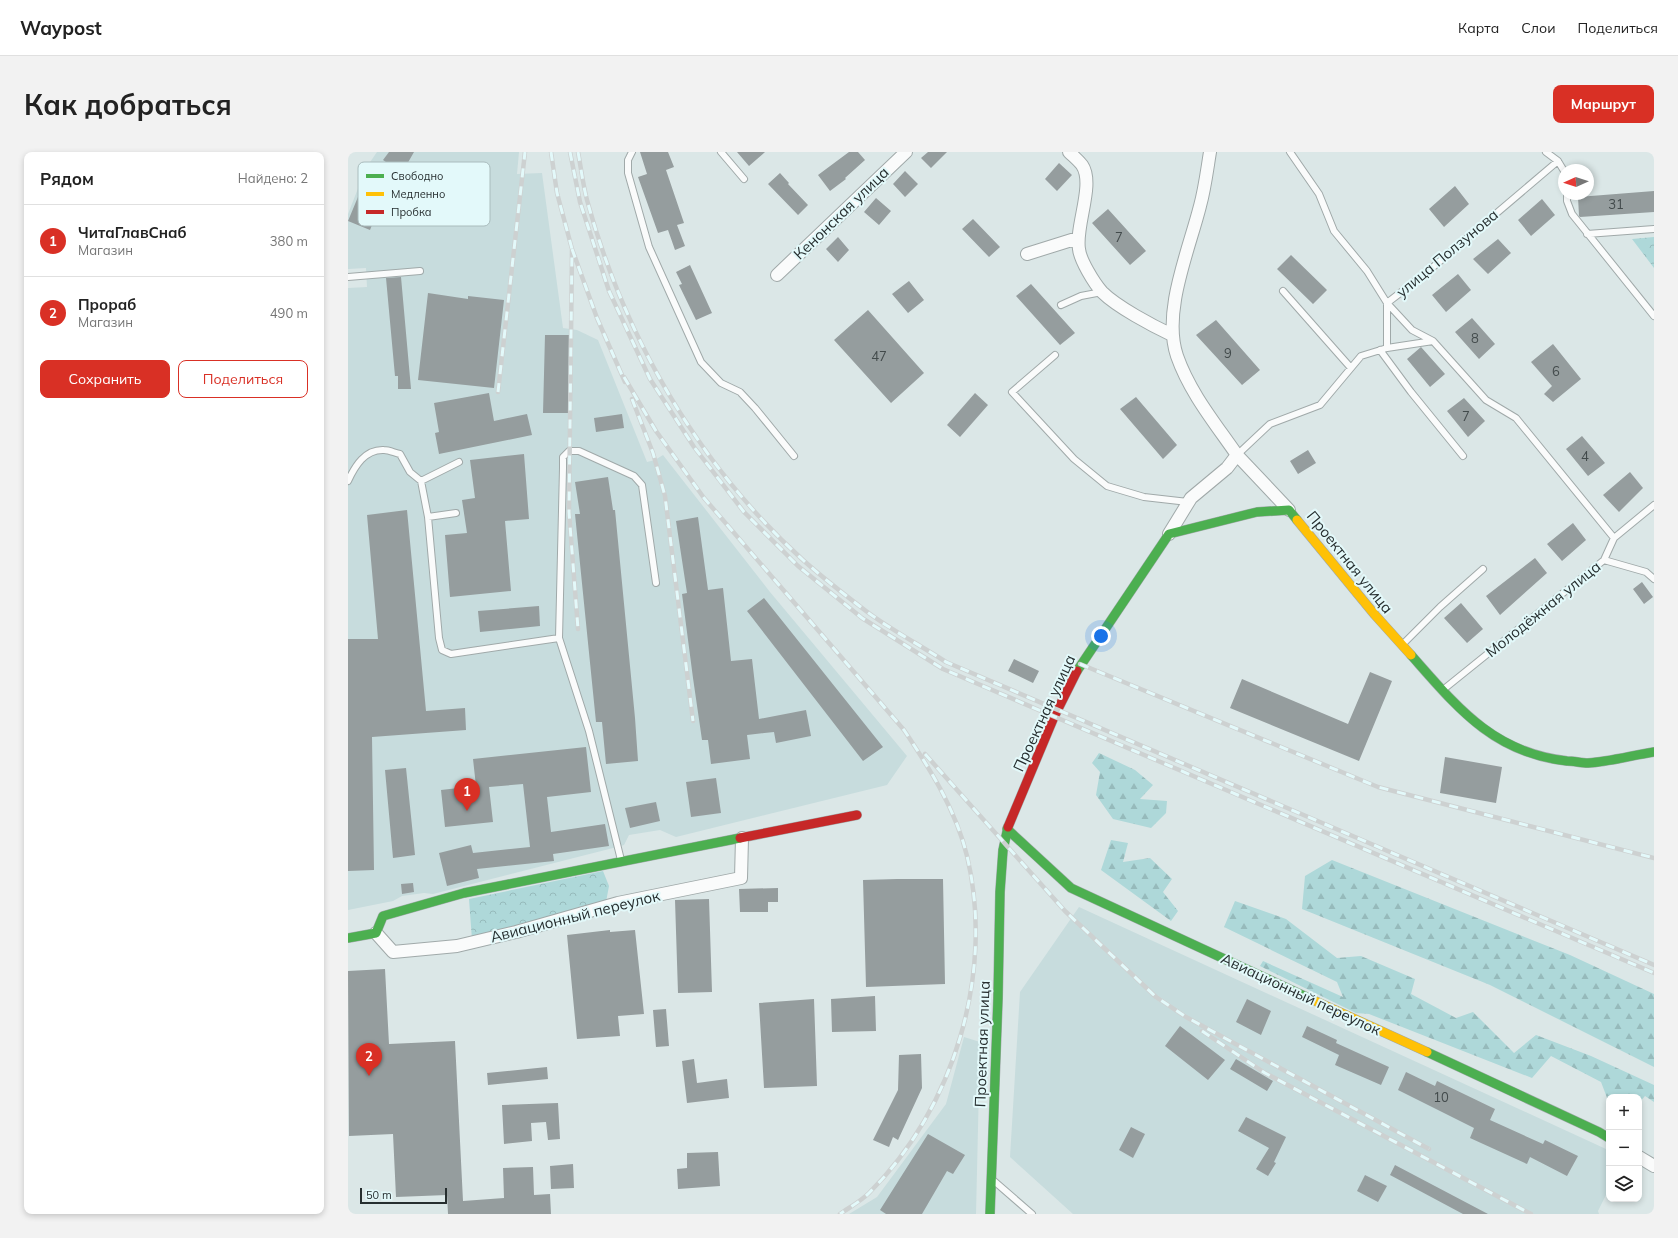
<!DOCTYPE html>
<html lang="ru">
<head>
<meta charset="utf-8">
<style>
  body { margin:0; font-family:Mulish,sans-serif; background:#f2f2f2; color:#222 }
  .controls { position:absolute; right:12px; bottom:12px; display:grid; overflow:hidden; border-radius:8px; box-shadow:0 2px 6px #0003 }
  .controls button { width:36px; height:36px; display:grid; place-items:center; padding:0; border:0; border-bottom:1px solid #e0e0e0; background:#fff; color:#222; font:20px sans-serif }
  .compass { position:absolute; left:1210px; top:12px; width:36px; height:36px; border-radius:50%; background:#fff; box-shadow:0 2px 6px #0003; rotate:267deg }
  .scale { position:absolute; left:12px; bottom:10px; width:87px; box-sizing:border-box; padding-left:4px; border:2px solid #262e2f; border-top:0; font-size:11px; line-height:14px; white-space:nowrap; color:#262e2f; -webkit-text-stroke:3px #e3f9fa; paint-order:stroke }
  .you { position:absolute; left:753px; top:484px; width:14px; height:14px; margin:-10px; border:3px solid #fff; border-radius:50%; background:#1a73e8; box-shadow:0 0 0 6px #1a73e833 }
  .badge { display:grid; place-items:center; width:26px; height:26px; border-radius:50%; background:#d93025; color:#fff; font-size:13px; font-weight:700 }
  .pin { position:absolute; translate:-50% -33px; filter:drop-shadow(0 1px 2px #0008) }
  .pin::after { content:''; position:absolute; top:21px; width:14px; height:12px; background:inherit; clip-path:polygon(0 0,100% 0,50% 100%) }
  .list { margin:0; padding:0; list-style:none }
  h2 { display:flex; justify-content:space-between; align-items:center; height:52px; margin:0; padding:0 16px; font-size:17px }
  h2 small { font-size:13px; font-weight:400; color:#767676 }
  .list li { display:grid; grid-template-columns:26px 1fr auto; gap:12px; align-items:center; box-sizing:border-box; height:72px; padding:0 16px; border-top:1px solid #e0e0e0 }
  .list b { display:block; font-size:15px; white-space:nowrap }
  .list p { margin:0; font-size:13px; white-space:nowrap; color:#767676 }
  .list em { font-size:13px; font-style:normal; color:#767676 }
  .actions { display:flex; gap:8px; padding:12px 16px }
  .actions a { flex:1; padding:9px 0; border:1px solid #d93025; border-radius:8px; text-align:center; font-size:14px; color:#d93025 }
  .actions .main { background:#d93025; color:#fff }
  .icon { flex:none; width:22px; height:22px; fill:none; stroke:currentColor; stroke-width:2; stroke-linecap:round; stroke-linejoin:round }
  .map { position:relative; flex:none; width:1306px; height:1062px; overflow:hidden; border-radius:8px }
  header { display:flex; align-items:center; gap:24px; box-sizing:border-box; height:56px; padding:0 20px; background:#fff; border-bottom:1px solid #e0e0e0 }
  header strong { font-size:19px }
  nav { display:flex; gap:22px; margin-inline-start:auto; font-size:14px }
  .intro { display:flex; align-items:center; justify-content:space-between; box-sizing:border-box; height:96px; padding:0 24px }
  h1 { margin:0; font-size:28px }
  .button { padding:10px 18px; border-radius:8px; background:#d93025; color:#fff; font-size:14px; font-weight:700 }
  main { display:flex; gap:24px; padding:0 24px }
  aside { flex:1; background:#fff; border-radius:8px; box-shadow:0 2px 6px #0003 }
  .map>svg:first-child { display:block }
  .built { fill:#c7dcdd }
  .forest { fill:url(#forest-firs) }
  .park { fill:url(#park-crowns) }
  .building { fill:#959d9e }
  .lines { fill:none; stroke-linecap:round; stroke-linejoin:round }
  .lane-casing { stroke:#a0a9a9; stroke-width:8 }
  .street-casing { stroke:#a0a9a9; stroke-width:14 }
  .fast-casing { stroke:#a0a9a9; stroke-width:10 }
  .slow-casing { stroke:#a0a9a9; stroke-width:10 }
  .jam-casing { stroke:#a0a9a9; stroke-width:10 }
  .lane { stroke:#fafbfb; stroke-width:6 }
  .street { stroke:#fafbfb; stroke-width:12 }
  .fast { stroke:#4caf50; stroke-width:9 }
  .slow { stroke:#ffc107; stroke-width:9 }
  .jam { stroke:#c62828; stroke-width:9 }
  .rail-casing { stroke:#cdd1d1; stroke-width:4.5 }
  .rail { stroke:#e3f9fa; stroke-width:3; stroke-dasharray:9; stroke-linecap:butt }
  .labels { text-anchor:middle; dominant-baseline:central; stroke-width:4; stroke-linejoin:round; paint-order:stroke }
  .number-label { font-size:13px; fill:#424a4b }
  .street-label { font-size:15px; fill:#262e2f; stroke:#e3f9fa }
  .key { fill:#e3f9fa; stroke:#aabcbd; stroke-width:1 }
  .key-label { font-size:11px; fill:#262e2f }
</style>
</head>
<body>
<header>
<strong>Waypost</strong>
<nav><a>Карта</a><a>Слои</a><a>Поделиться</a></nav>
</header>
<div class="intro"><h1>Как добраться</h1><a class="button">Маршрут</a></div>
<main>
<aside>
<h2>Рядом<small>Найдено: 2</small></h2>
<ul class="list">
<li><span class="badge">1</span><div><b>ЧитаГлавСнаб</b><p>Магазин</p></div><em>380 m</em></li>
<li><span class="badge">2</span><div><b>Прораб</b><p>Магазин</p></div><em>490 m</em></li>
</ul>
<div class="actions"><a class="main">Сохранить</a><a>Поделиться</a></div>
</aside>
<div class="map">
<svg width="1306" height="1062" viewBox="0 0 1306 1062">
  <defs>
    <pattern id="forest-firs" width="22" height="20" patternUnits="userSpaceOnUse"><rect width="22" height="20" fill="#aed8d9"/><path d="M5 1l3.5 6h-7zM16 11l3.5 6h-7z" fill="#96babb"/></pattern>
    <pattern id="park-crowns" width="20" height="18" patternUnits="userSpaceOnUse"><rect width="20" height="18" fill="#aed8d9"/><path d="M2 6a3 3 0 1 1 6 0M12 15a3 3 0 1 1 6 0" fill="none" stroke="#96babb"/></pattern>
  </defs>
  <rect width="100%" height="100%" fill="#dbe7e7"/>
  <path class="built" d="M29,0H171L169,22L194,21L215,176L229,178L250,188L299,310L307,308L315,303L422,440L559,604L539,633L328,685L312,678L281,683L276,693L269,695L85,742L76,741L54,744L45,749L0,758V136L19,135L18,116L0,117V62L18,16Z
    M731,755L1258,997L1261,1016V1037L1250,1059L1251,1062H725L662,1005L672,840Z
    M616,885L632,890L628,1062H501L529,1045L598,952Z"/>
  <path class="forest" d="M751,601L787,618L805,633L792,647L819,649L818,661L803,676L765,667L748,643L752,620L744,611Z
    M763,688L780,691L775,710L802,706L824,727L815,740L830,759L823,769L753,718Z
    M984,708L1222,803L1306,842V915L1142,833L954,757L957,724Z
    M887,749L938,767L989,806L1013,804L1067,827L1063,842L1108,866L1125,860L1166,901L1188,883L1243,904L1306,933V950L1297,944L1291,951V945H1261V951L1253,930L1203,904L1184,926L1021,862L1008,861L912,814L915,809L995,845L989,830L876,775Z"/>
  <path class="park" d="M1306,85V116L1284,87Z
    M255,719L261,734L258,750L124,788L121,747Z"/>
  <path class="building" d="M41,0H66L54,21L35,8Z
    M292,0H320L326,15L318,18L336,71L329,73L337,94L327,98L320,78L310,81L290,25L299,22Z
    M389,0H417L401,14Z
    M501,0H510L517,8L497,26L498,27L482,39L470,23Z
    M580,0H599L583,16L573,6Z
    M711,11L724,23L709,39L697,27Z
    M557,19L570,32L557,45L545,32Z
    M432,21L441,31L440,32L460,53L450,63L420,32Z
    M17,28L38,38L22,78L0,69Z
    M1107,34L1121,52L1096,75L1081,57Z
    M1306,39V60L1232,65L1231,64L1230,45Z
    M528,46L543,59L531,73L516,60Z
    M1194,47L1207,63L1183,84L1170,68Z
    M760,57L798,99L782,113L744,71Z
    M625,67L652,95L641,105L614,77Z
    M490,85L501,98L490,110L478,97Z
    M1150,87L1163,101L1140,122L1125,107Z
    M943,103L979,138L965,152L929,117Z
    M342,113L364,161L348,168L331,133L334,132L328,120Z
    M1110,122L1123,138L1098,160L1084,143Z
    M53,125L63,237H50V224H47L38,126Z
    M561,129L576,148L560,161L544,142Z
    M683,132L727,181L712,193L668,144Z
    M80,141L120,147V144L156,148L146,236L70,228Z
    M520,158L576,221L543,251L486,188Z
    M1124,166L1147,192L1131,207L1107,180Z
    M868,168L912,218L894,233L848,183Z
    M197,183H221L220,261H195Z
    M1205,192L1233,227L1205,250L1196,242L1204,234L1183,210Z
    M1073,195L1097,222L1082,235L1059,207Z
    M141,241L146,269L179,262L184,283L91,302L87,281L91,280L86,251Z
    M627,241L640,253L612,285L599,273Z
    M788,245L829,293L815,307L772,257Z
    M1116,246L1137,269L1120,285L1099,259Z
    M274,262L276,276L248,280L246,266Z
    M1234,284L1257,311L1240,324L1218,297Z
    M960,298L968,311L950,322L942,309Z
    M176,302L181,367L157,369L163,439L102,445L97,383L119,381L114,348L127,346L122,308Z
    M1282,320L1295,336L1271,360L1255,343Z
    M260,325L265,358H267L287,566L290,609L258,612L254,570H248L227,362H232L227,330Z
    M59,358L78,559L117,556L118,578L24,585L26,718L0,719V487H30L19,363Z
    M350,365L360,438L375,436L383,509L404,507L411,567L458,558L463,584L428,591L426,580L399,583L402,607L363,612L360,588H354L345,526L334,442L339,441L328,369Z
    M1225,371L1238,388L1214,409L1199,392Z
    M1187,406L1199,421L1152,463L1138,444Z
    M1294,430L1305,445L1296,452L1285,437Z
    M416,446L535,595L515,609L399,459Z
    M1113,451L1135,477L1119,491L1096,466Z
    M191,454L192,474L132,480L130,459Z
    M666,507L691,519L685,531L660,519Z
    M1022,520L1044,529L1011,609L882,556L894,527L1000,572Z
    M238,595L243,640L199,645L203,680L257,672L261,694L205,702L206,709L129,717L131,726L99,734L91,701L123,693L125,701L182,695L175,632L141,635L145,670L97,675L93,638L128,634L125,607Z
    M1097,605L1154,615L1148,651L1092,641Z
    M58,616L67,703L45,706L37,618Z
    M368,626L373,661L343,665L338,630Z
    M308,650L312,669L282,676L277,656Z
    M549,727H595L597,832L518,835L515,728Z
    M65,731L66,740L54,742L53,732Z
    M430,736V750H420V760H392L391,737Z
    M361,747L364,840L330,841L327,748Z
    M262,778V780L287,778L296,862L270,864L272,884L229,887L219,783Z
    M37,817L41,892L107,889L115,1049L156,1046L155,1016L185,1015L186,1043L202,1042L203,1062H100L99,1043L48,1045L45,982L1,984L0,819Z
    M527,844L528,879L484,880L483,847Z
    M466,847L469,934L416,936L411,851Z
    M899,847L923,859L913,883L888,870Z
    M318,857L321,894L308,895L305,858Z
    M832,874L877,908L860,928L817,894Z
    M959,874L989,888L988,891L1041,915L1033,933L987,913L991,903L954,885Z
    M573,902L574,936L550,988L545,985L541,995L525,988L550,938L551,903Z
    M346,907L349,931L379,927L381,946L339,951L334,909Z
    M888,907L925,929L919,939L882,917Z
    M199,915L200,927L140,933L139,921Z
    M1058,920L1087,934L1089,929L1147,957L1142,968L1195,992L1197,988L1230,1004L1219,1024L1182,1005L1179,1012L1122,986L1126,976L1050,938Z
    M210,951L212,987L200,988L198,970L183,971L184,989L156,992L154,953Z
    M898,965L938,985L926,1010L928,1011L920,1024L908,1017L921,996L890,979Z
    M783,975L797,982L785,1006L771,998Z
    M580,982L617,1003L605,1022L599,1019L574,1062H538L532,1058Z
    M370,1000L372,1034L330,1037L329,1017L339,1016V1001Z
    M225,1012L226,1036L203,1037L202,1014Z
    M1047,1013L1140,1062H1115L1042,1023Z
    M1017,1023L1039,1034L1030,1050L1009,1039Z"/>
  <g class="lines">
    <g class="lane-casing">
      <path id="lane" d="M284,0L280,8V21L301,95L353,210L373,231L392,240L407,256L446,304
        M373,0L396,27
        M942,0L971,42L986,79L1019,119L1039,151L1064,178L1085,189
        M1198,0L1210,9L1216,19
        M1219,42V49L1224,62L1306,164
        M1239,82L1306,77
        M0,125L72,119
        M935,139L1003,216
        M713,153L733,144L754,140
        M1039,196L1085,189L1138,248L1168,266L1266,386
        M1032,198L1063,240L1115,304
        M707,203L664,240L726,307L759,334L796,345L840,350
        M889,303L922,272L972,253L1013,204L1039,196V151L1078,121L1210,9
        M0,329C7,314 17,297 36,298C41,298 47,301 52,302L62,320L73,329L111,310
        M73,329L80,365L108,361
        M80,365L91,486L94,498L103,502L211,486
        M1256,408L1298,420L1306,427
        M1055,492L1092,455L1135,417
        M1096,537L1256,408L1266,386L1306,353
        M273,708L241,579L211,486L215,316V305L221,299H231L286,324L294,333L308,431
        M646,1029L684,1062"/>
    </g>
    <g class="street-casing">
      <path id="street" d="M721,0C725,4 730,8 734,13C747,32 727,74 731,97C732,108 746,131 754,140C769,155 805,174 824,183
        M862,0C859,18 857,36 852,54C841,98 814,160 829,204C842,241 867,271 889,303
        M679,102L730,86
        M429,123L558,0
        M821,382L843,346L879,316L889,303L941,358
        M28,781L45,800L109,794L168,780L270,751L393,726L394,686
        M1291,1005L1306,1014"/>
    </g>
    <g class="fast-casing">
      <path id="fast" d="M1063,503C1109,555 1145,601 1219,609C1226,609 1233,611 1240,611C1260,610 1286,603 1306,600
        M729,519L821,382L909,360L941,358L949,368
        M659,677L723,736L965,848
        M0,786L28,781L35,764L116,741L392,686
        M1079,900L1251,980L1261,986
        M642,1062L650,846L652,740L655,698L660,675"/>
    </g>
    <g class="slow-casing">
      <path id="slow" d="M949,368L1027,463L1063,503
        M965,848L1079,900"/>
    </g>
    <g class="jam-casing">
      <path id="jam" d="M660,675L706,565L729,519
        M392,686L509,663"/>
    </g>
    <use href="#lane" class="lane"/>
    <use href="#street" class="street"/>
    <use href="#fast" class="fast"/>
    <use href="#slow" class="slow"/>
    <use href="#jam" class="jam"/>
    <g class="rail-casing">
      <path id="rail" d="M203,0L209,41L224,97L221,360L230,477
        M222,0L232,50L261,139L302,227L346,295L396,360L450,414L514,466L595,517L1306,821
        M230,0C233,16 235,33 239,48C276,184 350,313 455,408C475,426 497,443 518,459C543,478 572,493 598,510L1306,813
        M224,97L249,166L277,230
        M276,225L308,279L356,346L556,578C582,617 608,658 619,704C647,820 606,957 521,1041C513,1049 502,1055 492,1062
        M150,240L177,0
        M284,247L305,301L317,344L345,569
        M732,512L1030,635L1306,706
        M577,602L717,759L808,845L838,865L1081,997
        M854,879L917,921L1183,1062"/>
    </g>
    <use href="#rail" class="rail"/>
  </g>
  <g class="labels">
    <g class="number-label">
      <text x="1268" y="52">31</text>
      <text x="771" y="85">7</text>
      <text x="1127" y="186">8</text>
      <text x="880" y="201">9</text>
      <text x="531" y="204">47</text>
      <text x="1208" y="219">6</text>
      <text x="1118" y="264">7</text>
      <text x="1237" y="304">4</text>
      <text x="1093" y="945">10</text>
    </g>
    <g class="street-label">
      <text transform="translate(493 61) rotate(-44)">Кенонская улица</text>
      <text transform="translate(1099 101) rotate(-40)">улица Ползунова</text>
      <text transform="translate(1002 410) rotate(51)">Проектная улица</text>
      <text transform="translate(1195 457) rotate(-39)">Молодёжная улица</text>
      <text transform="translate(696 561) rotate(-65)">Проектная улица</text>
      <text transform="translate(227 764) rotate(-14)">Авиационный переулок</text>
      <text transform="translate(953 842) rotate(25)">Авиационный переулок</text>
      <text transform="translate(634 892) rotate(-88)">Проектная улица</text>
    </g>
  </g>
  <rect x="10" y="10" width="132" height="64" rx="6" class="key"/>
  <rect x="18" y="22" width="18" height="4" fill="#4caf50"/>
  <rect x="18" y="40" width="18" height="4" fill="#ffc107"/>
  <rect x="18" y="58" width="18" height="4" fill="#c62828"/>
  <g class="key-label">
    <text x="43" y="28">Свободно</text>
    <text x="43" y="46">Медленно</text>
    <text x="43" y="64">Пробка</text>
  </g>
</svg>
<div class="controls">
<button>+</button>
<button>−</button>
<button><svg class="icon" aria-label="layers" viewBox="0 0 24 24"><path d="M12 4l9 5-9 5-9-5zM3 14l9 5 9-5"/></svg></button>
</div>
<svg class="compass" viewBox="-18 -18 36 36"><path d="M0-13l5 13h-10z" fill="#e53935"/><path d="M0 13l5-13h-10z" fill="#767676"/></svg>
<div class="scale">50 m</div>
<div class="you"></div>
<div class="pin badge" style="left:119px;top:659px">1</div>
<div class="pin badge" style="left:21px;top:924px">2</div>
</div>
</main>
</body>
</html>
